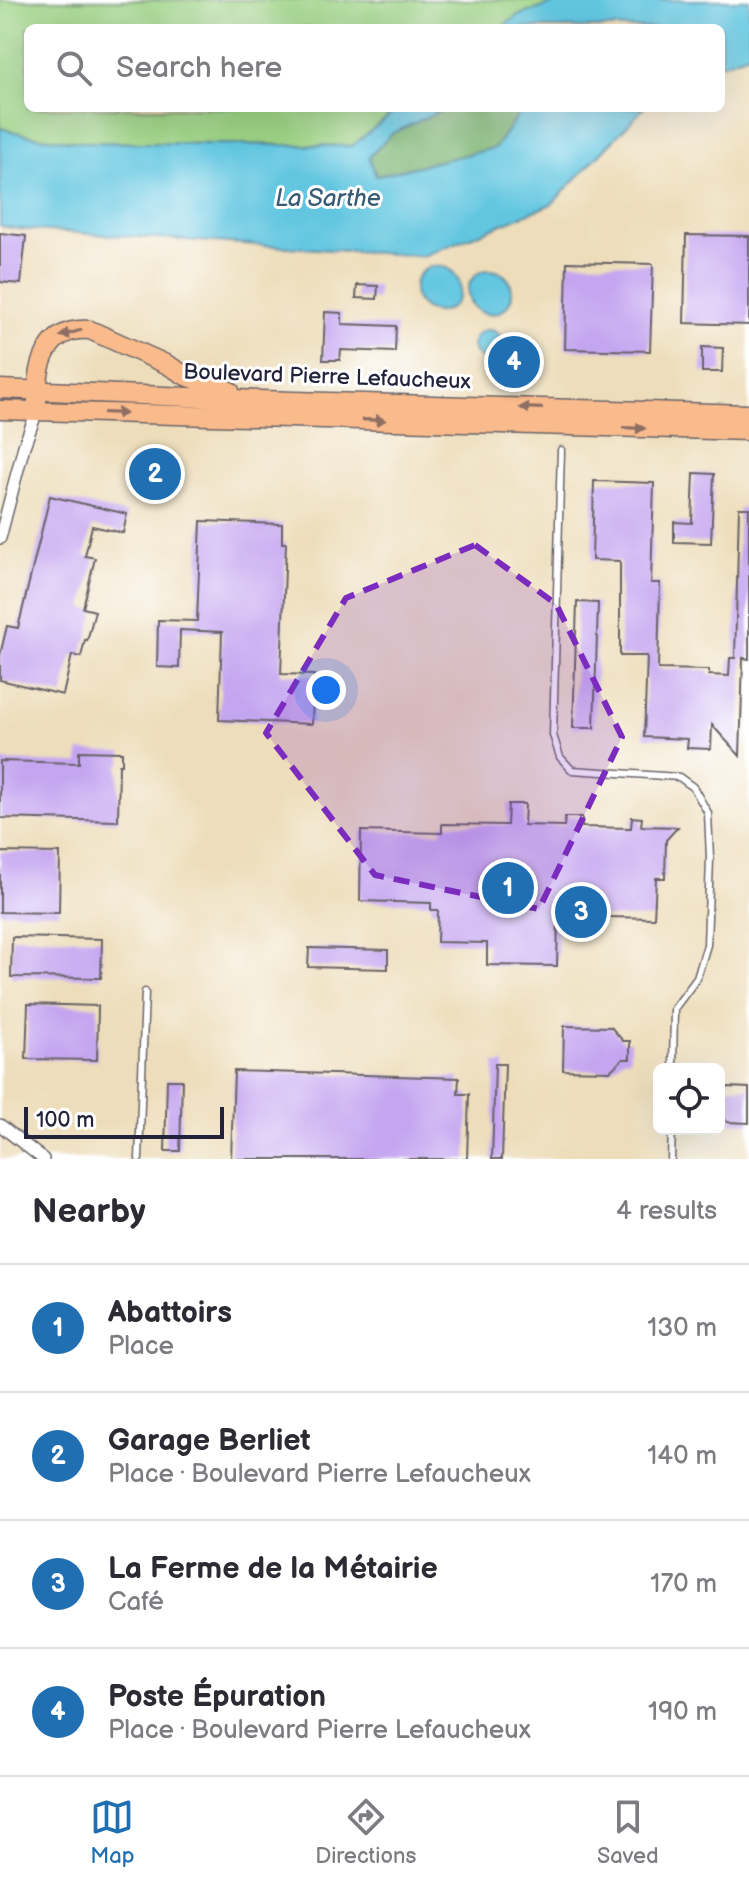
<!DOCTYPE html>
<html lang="en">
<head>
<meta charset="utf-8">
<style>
  body { margin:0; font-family:"Balsamiq Sans",sans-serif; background:#f7f7f7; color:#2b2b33 }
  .controls { position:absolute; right:24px; bottom:24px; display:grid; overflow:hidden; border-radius:12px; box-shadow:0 8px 32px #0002 }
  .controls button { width:72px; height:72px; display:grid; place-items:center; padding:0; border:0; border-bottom:2px solid #e1e1e2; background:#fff; color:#2b2b33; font:40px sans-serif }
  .scale { position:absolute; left:24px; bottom:20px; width:200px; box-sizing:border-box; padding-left:8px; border:4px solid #22223b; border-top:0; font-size:22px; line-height:28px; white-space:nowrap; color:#22223b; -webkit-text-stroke:6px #fff; paint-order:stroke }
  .you { position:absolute; left:326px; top:690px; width:28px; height:28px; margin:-20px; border:6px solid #fff; border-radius:50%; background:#1a73e8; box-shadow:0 0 0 12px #1a73e833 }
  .badge { display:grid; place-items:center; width:52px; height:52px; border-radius:50%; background:#1f6fb2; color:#fff; font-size:26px; font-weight:700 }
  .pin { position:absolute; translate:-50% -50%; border:4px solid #fff; box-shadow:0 2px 8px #0006 }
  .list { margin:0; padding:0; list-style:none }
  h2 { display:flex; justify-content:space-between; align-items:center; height:104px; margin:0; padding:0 32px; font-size:34px }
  h2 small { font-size:26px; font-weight:400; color:#7c7c81 }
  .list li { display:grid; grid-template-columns:52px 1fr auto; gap:24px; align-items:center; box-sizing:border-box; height:128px; padding:0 32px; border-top:2px solid #e1e1e2 }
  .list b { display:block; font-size:30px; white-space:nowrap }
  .list p { margin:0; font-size:26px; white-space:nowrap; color:#7c7c81 }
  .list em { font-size:26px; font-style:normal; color:#7c7c81 }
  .icon { flex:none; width:44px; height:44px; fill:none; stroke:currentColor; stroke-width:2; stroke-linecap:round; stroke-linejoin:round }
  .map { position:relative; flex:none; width:749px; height:1159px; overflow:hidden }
  .search { position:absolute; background:#fff; box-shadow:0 8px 32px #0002; left:24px; right:24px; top:24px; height:88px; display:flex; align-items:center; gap:20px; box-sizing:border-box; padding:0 28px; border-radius:12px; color:#7c7c81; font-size:30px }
  .sheet { height:616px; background:#fff }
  nav { display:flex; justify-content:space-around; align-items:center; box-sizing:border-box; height:112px; border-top:2px solid #e1e1e2; background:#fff; font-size:22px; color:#7c7c81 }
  nav a { display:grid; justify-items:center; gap:4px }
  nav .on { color:#1f6fb2 }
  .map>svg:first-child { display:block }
  .green { fill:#9cd284; stroke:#5f7a60; stroke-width:2 }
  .forest { fill:#7db472; stroke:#506b56; stroke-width:2 }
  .water { fill:#62c6e0; stroke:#42748e; stroke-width:2 }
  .building { fill:#c4a6f0 }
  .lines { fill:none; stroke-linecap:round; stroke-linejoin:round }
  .lane-casing { stroke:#696367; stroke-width:9 }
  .street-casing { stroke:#696367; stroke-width:14 }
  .primary-casing { stroke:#696367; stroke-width:21 }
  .lane { stroke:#fff; stroke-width:6 }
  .street { stroke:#fff; stroke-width:11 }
  .primary { stroke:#fabb8c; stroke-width:18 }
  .oneway { fill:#8e6e64 }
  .marked { fill:#7b2cbf; fill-opacity:0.2; stroke:#7b2cbf; stroke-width:6; stroke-dasharray:16 10; stroke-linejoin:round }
  .labels { text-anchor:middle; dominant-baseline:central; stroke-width:6; stroke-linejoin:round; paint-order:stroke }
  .street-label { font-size:22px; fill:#22223b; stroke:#fff }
  .water-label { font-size:24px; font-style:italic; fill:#385b75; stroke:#fff }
</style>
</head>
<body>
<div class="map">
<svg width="749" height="1159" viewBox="0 0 749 1159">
  <rect width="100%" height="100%" fill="#fff"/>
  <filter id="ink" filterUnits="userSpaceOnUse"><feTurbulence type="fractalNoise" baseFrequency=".0125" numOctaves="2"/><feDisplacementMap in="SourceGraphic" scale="16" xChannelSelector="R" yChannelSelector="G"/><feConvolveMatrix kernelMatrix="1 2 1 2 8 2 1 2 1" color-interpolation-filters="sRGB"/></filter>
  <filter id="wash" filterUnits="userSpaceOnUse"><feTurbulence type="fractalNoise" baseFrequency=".006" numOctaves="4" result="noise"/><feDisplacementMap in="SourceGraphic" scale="32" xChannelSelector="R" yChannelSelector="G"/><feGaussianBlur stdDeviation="1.8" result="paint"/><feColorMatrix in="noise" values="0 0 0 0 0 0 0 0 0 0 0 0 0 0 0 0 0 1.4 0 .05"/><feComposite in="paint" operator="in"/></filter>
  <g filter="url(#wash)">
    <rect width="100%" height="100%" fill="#edddba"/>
    <path class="green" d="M0,0H565L517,16L501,28H28V108H399L352,146L81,142L32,136L0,128Z"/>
    <path class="forest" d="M446,108H523L495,148L376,176L369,157L391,134Z"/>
    <path class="water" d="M565,0H749V54L721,64V28H501L517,16Z
      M399,108H446L391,134L369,157L376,176L495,148L523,108H644L552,204L423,256L19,229L0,226V128L32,136L81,142L352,146Z
      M414 289a23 23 0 1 1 46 0a23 23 0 1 1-46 0Z
      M468 292a22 22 0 1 1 44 0a22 22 0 1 1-44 0Z
      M473 345a15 15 0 1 1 30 0a15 15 0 1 1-30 0Z"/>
    <g id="blocks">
      <path class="building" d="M0,233L26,236L21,284L0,282Z
        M686,235L749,236V325L684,323Z
        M567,262L653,264L650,351L565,349Z
        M357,285L378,286L377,299L356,298Z
        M325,312L342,313V324L396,326L395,352L341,350L340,360H323Z
        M702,347L723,348L722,372H702Z
        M694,473L714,474L711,543L674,542V522L692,523Z
        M594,481L654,483L651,583H660L658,669L709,670V675L729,676L730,658H735L739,508H749V659L743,658L740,756L712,725L711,749L687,748L688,739L644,737L647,656H620V561L592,560Z
        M50,496L127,514L123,533L92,526L85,556L95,558L83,608L95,611L87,641L85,640L81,657L72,655L63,695L0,680V655L7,626L18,628Z
        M201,521L282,524V543H286L281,674L314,675L312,724L219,720L222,632L180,630L179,668L157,667L158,620L197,621Z
        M577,602L598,603L594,728H573Z
        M79,751L122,752V764H119L118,821L0,818V761L79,763Z
        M508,804H525L524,825L564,826L565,817H582V827L631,828L632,817L642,818L641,826L678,827L666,840L665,878H656L654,918L558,916L557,966L487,965V943L437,942L438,910H431V903L360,901L361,831L442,833V824L507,825Z
        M0,852L60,853L59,913L0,912Z
        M12,937L102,939L101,978L11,977Z
        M309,948L388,950V969L308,967Z
        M28,1004L98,1006L97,1060L26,1059Z
        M564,1026L611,1027L623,1041H630V1059H623L610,1071L563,1070Z
        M495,1064H505L502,1159H492Z
        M234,1071L459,1078L458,1094H469L467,1159H231Z
        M167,1080H182L180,1151H165Z
        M728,1087L749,1088V1123L727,1122L724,1118H720L719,1094L720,1090H726Z"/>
    </g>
  </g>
  <g filter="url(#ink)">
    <use href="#blocks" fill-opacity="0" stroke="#696367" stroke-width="2"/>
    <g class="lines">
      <g class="lane-casing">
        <path id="lane" d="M561,450L553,735L560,757L572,770L679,777L693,787L708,813L710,858L707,945L697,978L674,1009L673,1069
          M139,1159L145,992
          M671,1159L672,1129"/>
      </g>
      <g class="street-casing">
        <path id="street" d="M0,538L24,446L37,411
          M0,1125L43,1159"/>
      </g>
      <g class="primary-casing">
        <path id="primary" d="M0,389L260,400L749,414
          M37,402C37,367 45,326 90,330L168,365L186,376L230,391
          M0,410L749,431"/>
      </g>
      <use href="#lane" class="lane"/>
      <use href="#street" class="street"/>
      <use href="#primary" class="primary"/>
    </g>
    <defs><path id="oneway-solid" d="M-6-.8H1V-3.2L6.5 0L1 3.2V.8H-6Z" transform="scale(2)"/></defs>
    <g class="oneway">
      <use href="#oneway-solid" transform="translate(71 333) rotate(164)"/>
      <use href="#oneway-solid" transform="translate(531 408) rotate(-178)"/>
      <use href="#oneway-solid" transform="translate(115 413) rotate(2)"/>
      <use href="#oneway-solid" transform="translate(374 420) rotate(2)"/>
      <use href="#oneway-solid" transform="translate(634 428) rotate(2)"/>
    </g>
  </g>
  <path class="marked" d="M475,545L556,604L622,737L539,909L375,875L266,733L346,598Z"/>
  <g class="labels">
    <g class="street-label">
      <text transform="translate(327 377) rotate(2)">Boulevard Pierre Lefaucheux</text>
    </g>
    <g class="water-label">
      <text x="328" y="198">La Sarthe</text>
    </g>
  </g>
</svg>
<div class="controls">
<button><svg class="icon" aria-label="locate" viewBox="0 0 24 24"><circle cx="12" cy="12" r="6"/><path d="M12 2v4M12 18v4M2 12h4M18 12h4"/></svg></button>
</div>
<div class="scale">100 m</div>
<div class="you"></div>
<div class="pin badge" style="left:508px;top:888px">1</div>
<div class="pin badge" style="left:155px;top:474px">2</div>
<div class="pin badge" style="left:581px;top:912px">3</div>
<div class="pin badge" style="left:514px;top:362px">4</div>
<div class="search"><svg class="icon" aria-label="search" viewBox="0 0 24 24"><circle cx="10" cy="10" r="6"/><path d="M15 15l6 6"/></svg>Search here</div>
</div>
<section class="sheet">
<h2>Nearby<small>4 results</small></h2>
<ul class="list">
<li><span class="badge">1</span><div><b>Abattoirs</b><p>Place</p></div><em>130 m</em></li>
<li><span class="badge">2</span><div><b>Garage Berliet</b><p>Place · Boulevard Pierre Lefaucheux</p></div><em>140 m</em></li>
<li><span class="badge">3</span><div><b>La Ferme de la Métairie</b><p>Café</p></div><em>170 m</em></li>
<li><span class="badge">4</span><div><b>Poste Épuration</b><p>Place · Boulevard Pierre Lefaucheux</p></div><em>190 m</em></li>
</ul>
</section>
<nav>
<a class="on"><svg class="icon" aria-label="map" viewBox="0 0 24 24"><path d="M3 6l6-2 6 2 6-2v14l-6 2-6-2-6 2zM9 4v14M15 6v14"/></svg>Map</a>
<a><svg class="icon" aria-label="directions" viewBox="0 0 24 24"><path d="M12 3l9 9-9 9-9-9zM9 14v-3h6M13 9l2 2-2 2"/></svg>Directions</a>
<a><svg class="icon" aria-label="saved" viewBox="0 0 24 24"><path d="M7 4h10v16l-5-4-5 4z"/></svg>Saved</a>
</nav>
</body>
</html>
